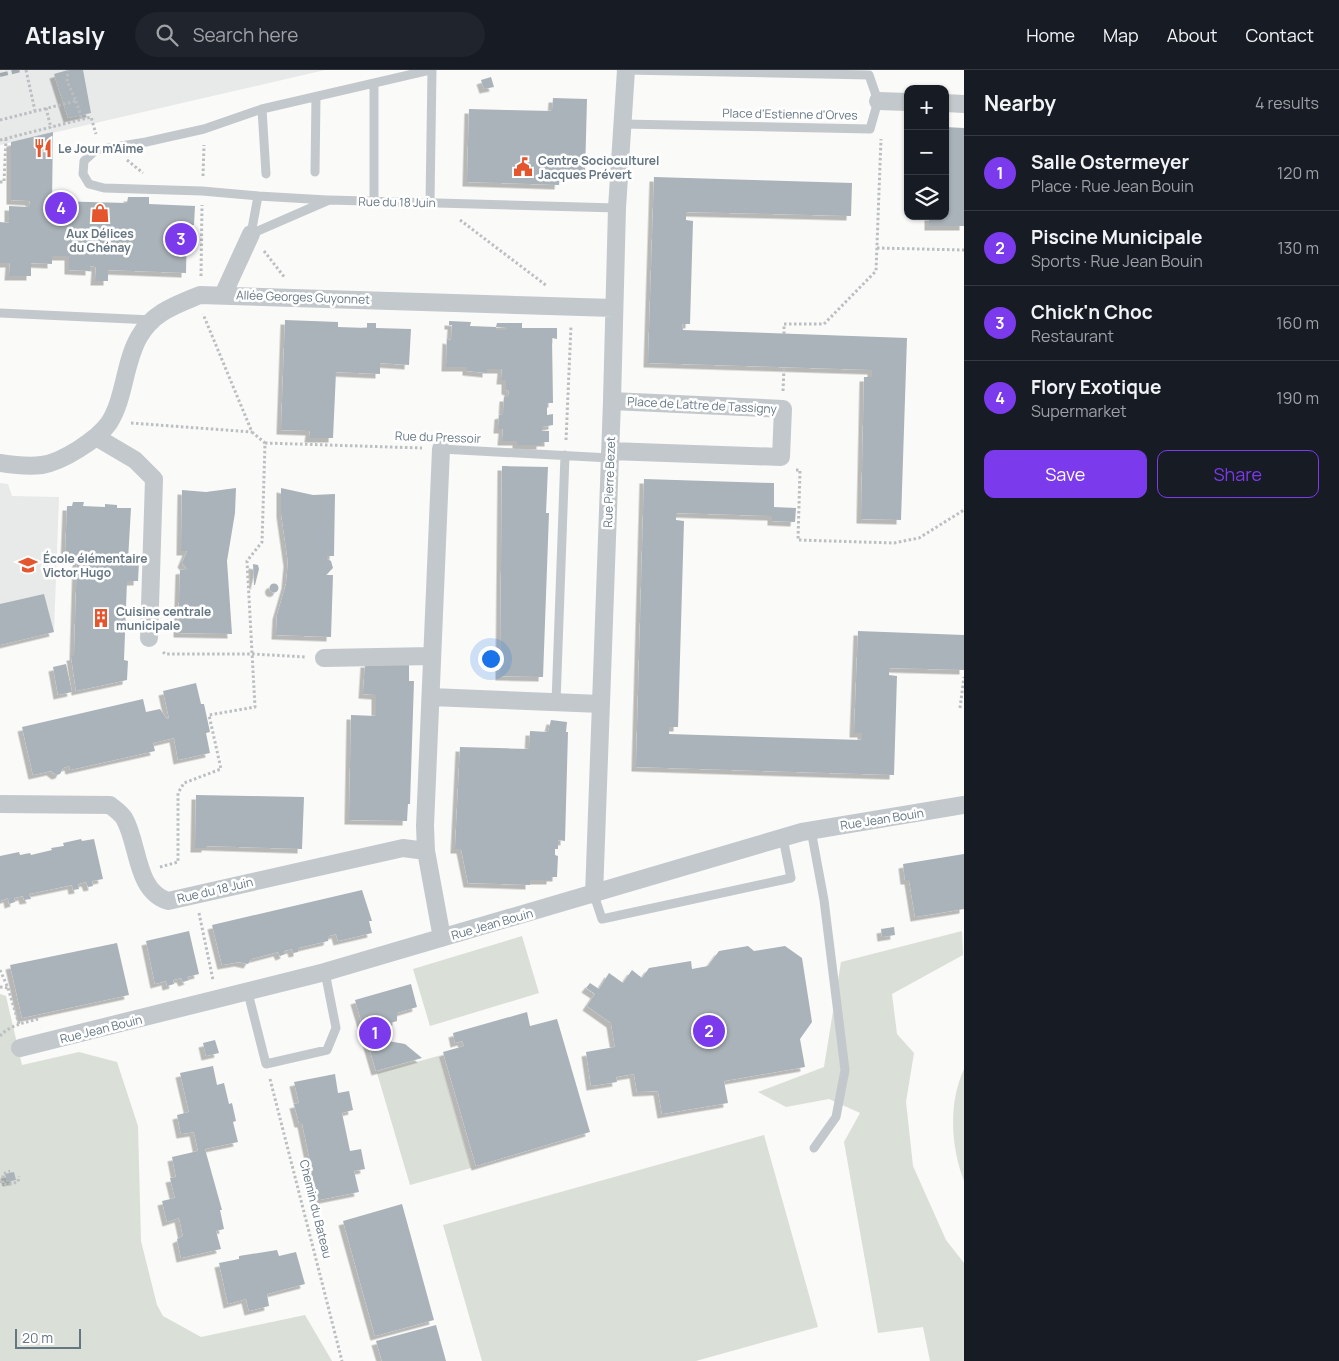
<!DOCTYPE html>
<html lang="en">
<head>
<meta charset="utf-8">
<style>
  body { margin:0; font-family:Manrope,sans-serif; background:#20242c; color:#f1f3f6 }
  .controls { position:absolute; right:15px; top:15px; display:grid; overflow:hidden; border-radius:10px; box-shadow:0 1px 4px #0004 }
  .controls button { width:45px; height:45px; display:grid; place-items:center; padding:0; border:0; border-bottom:1px solid #363941; background:#171b24; color:#f1f3f6; font:25px sans-serif }
  .scale { position:absolute; left:15px; bottom:12px; width:66px; box-sizing:border-box; padding-left:5px; border:2px solid #657683; border-top:0; font-size:14px; line-height:18px; white-space:nowrap; color:#657683; -webkit-text-stroke:4px #fff; paint-order:stroke }
  .you { position:absolute; left:490px; top:588px; width:18px; height:18px; margin:-12px; border:4px solid #fff; border-radius:50%; background:#1a73e8; box-shadow:0 0 0 8px #1a73e833 }
  .badge { display:grid; place-items:center; width:32px; height:32px; border-radius:50%; background:#7c3aed; color:#fff; font-size:16px; font-weight:700 }
  .pin { position:absolute; translate:-50% -50%; border:2px solid #fff; box-shadow:0 1px 5px #0006 }
  .list { margin:0; padding:0; list-style:none }
  h2 { display:flex; justify-content:space-between; align-items:center; height:65px; margin:0; padding:0 20px; font-size:21px }
  h2 small { font-size:16px; font-weight:400; color:#9ea1a6 }
  .list li { display:grid; grid-template-columns:32px 1fr auto; gap:15px; align-items:center; box-sizing:border-box; height:75px; padding:0 20px; border-top:1px solid #363941 }
  .list b { display:block; font-size:19px; white-space:nowrap }
  .list p { margin:0; font-size:16px; white-space:nowrap; color:#9ea1a6 }
  .list em { font-size:16px; font-style:normal; color:#9ea1a6 }
  .actions { display:flex; gap:10px; padding:15px 20px }
  .actions a { flex:1; padding:11px 0; border:1px solid #7c3aed; border-radius:10px; text-align:center; font-size:18px; color:#7c3aed }
  .actions .main { background:#7c3aed; color:#fff }
  .icon { flex:none; width:28px; height:28px; fill:none; stroke:currentColor; stroke-width:2; stroke-linecap:round; stroke-linejoin:round }
  .map { position:relative; flex:none; width:964px; height:1291px; overflow:hidden }
  header { display:flex; align-items:center; gap:30px; box-sizing:border-box; height:70px; padding:0 25px; background:#171b24; border-bottom:1px solid #363941 }
  header strong { font-size:24px }
  nav { display:flex; gap:28px; margin-inline-start:auto; font-size:18px }
  .search { width:350px; height:45px; background:#20242c; display:flex; align-items:center; gap:12px; box-sizing:border-box; padding:0 18px; border-radius:28px; color:#9ea1a6; font-size:19px }
  main { display:flex }
  aside { flex:1; background:#171b24 }
  .map>svg:first-child { display:block }
  .built { fill:#e8e9e9 }
  .green { fill:#dadfd7 }
  .building { fill:#aab3b9; fill-rule:evenodd; filter:url(#shadow) }
  .lines { fill:none; stroke-linecap:round; stroke-linejoin:round }
  .path { stroke:#bbbfc2; stroke-width:3; stroke-dasharray:2.5 2.5; stroke-linecap:butt }
  .service { stroke:#c3c8cc; stroke-width:9 }
  .minor { stroke:#c3c8cc; stroke-width:18 }
  .rail { stroke:#a2aab0; stroke-width:4; stroke-dasharray:8 4; stroke-linecap:butt }
  .labels { text-anchor:middle; dominant-baseline:central; stroke-width:5; stroke-linejoin:round; paint-order:stroke }
  .street-label { font-size:12px; fill:#657683; stroke:#fff }
  .poi-label { font-size:12px; font-weight:bold; fill:#657683; stroke:#fff; text-anchor:start }
</style>
</head>
<body>
<header>
<strong>Atlasly</strong>
<div class="search"><svg class="icon" aria-label="search" viewBox="0 0 24 24"><circle cx="10" cy="10" r="6"/><path d="M15 15l6 6"/></svg>Search here</div>
<nav><a>Home</a><a>Map</a><a>About</a><a>Contact</a></nav>
</header>
<main>
<div class="map">
<svg width="964" height="1291" viewBox="0 0 964 1291">
  <defs>
    <filter id="shadow"><feDropShadow dx="-4.5" dy="4.5" stdDeviation="0" flood-color="#0004"/></filter>
  </defs>
  <rect width="100%" height="100%" fill="#fafaf8"/>
  <path class="built" d="M0,0H325L0,75Z
    M0,413L8,414L12,426L59,427L54,562L0,575Z"/>
  <path class="green" d="M962,861L963,885L892,924L897,964L914,983L906,1032L913,1096L946,1170L964,1193V1291H930L923,1257L878,1263L844,1072L860,1043L829,1029L786,1037L758,1022L824,997L841,892Z
    M522,866L539,923L430,956L413,899Z
    M0,924L6,926L22,995L79,982L117,992L138,1056L141,1171L157,1235L163,1246L201,1267L305,1245L332,1291H0Z
    M438,986L471,1098L410,1115L377,1003Z
    M964,999V1111C951,1077 948,1034 964,999Z
    M764,1065L818,1257L696,1291H482L443,1155Z"/>
  <path class="building" d="M68,0H83L91,43L68,48L54,4Z
    M491,7L494,17L484,19L481,10Z
    M553,28L587,29L585,105L560,104L559,115L467,112L469,39L552,41Z
    M945,57L964,58V156H929V146H945Z
    M53,62L52,131L127,133L128,127H149V134L195,136L194,155H187L186,203L108,200V211H95L96,197L90,196V201L69,200V186H52V194L31,193V206H9L10,193H0V152L9,153V136L29,137L30,131L11,130V72Z
    M654,107L852,113L851,146L686,142V150L693,151L690,254H682L683,260L907,268L901,450L861,449L864,307H872V300L648,293Z
    M285,250L338,252V257L367,258V253H376V258L411,259L409,295L380,293V304L336,302L333,368H309L310,361L281,360Z
    M449,251L471,252L470,256L496,257L497,253H522V258H557V269L552,268L553,333H547V345L553,344V355L542,357V361H549V372H541V375H517V371H502L503,359H498L499,345L503,344L504,327H508L509,321L506,320V310H501L502,299H487V303L467,301V297H446L447,269L451,270L452,255H449ZM496,257L507,258V260H496Z
    M502,396L548,397L546,443H549L543,607L500,606Z
    M644,409L774,413V437L796,438L795,452L772,451V446L676,443V450L684,451L678,657H669V664L862,670V663H854L858,561L964,565V600L889,598V605L897,606L894,705L636,697Z
    M236,418L235,443L227,491L232,564L178,563L180,500L187,499L182,493L187,481H181L182,420L206,422Z
    M281,418L313,425L335,424L334,486H327V489L331,491L333,498L326,505H333L331,567L276,565L277,545L286,514L288,492L281,443Z
    M73,432H84L83,436L105,437V434L117,435V438H131L128,490L139,491L138,511H127L124,590L128,591L127,610L76,621L71,586H74L77,489L65,488L67,436H72Z
    M253,494L258,495L259,499L255,515H254Z
    M269.5 518a4.5 4.5 0 1 1 9 0a4.5 4.5 0 1 1-9 0Z
    M44,524L54,562L0,575V534Z
    M365,593L409,594V611H414L410,734H408L407,751L349,750L351,645L376,646V625L363,624Z
    M66,594L72,622L58,625L53,597Z
    M196,613L201,634H204L210,662L206,663L210,683L178,690L174,668L153,673L155,681L70,700L69,696L63,698L60,704L56,705L51,701L33,705L22,657L143,629L146,642L160,639L167,649L169,648L163,621Z
    M551,650L567,652L566,662H568L565,771L558,770V779H555V785L558,786L557,807H551V810H530V815L468,813L461,779H455L460,677L529,679L530,661L548,662Z
    M196,725L304,727L302,779L206,776V778H195Z
    M81,769L82,771L94,769L103,809L92,811L93,816L88,817L86,812L78,814L79,819L73,820L72,815L29,824L31,829L24,830L23,826L14,828L15,832L9,834L8,828L0,831V786L19,782L20,785L30,783L31,785L52,780L51,778L64,776L63,773Z
    M964,784V839L915,847L909,810H905L903,794Z
    M362,820L372,851H369L372,863L338,871L336,864L329,866L328,871L298,878V882L293,883L292,879L284,881L285,884L280,886L278,882L251,889L248,894L239,892L222,895L212,855Z
    M894,857L895,865L882,867L881,859Z
    M189,861L199,904L187,907L189,910L183,912L181,908L173,910L174,914L167,916L166,911L155,914L146,871Z
    M117,873L129,925L22,948L10,895Z
    M748,876L754,881L785,876L802,888L812,952L800,969L805,997L724,1011L728,1033L662,1044L658,1021L637,1022L634,1004L616,1007L617,1012L591,1016L586,982L615,977L611,953L587,936L595,924L586,918L590,913L599,919L609,903L623,913L632,900L642,908L649,898L691,891L692,899L708,896L719,881Z
    M411,914L417,937L397,943V951L384,955L388,971L405,974L422,988L376,1001L355,930Z
    M527,942L530,956L557,949L590,1062L476,1096L443,982L464,976L462,971L455,973L453,963Z
    M215,970L219,983L206,986L203,973Z
    M213,996L217,1015L224,1013L229,1034L232,1033L236,1051L233,1052L238,1072L205,1079L222,1140H220L224,1159L216,1161L221,1179L181,1188L177,1169L183,1166L179,1148L167,1152L162,1131L175,1128L170,1108L176,1107L172,1087L198,1081L194,1062L181,1064L177,1045L189,1042L180,1003Z
    M335,1004L338,1023L349,1021L353,1040L342,1043L350,1081L361,1079L365,1099L354,1101L359,1122L319,1130L314,1111L311,1112L307,1092L310,1091L302,1053H299L294,1034L299,1033L294,1012Z
    M14,1102L16,1110L7,1112L5,1104Z
    M402,1134L434,1250L375,1266L343,1151Z
    M277,1180L279,1186L296,1182L305,1214L267,1224L269,1236L249,1241L246,1229L228,1234L219,1193L239,1189V1186Z
    M436,1255L446,1291H382L376,1271Z"/>
  <g class="lines">
    <path class="path" d="M26,0L35,41
      M76,31L82,50
      M46,38L51,58
      M0,50L76,31L67,11L68,0
      M0,70L91,47L96,64
      M127,90L143,103
      M203,106L204,75
      M0,112H4L6,69
      M460,150L547,216
      M877,178L964,180
      M264,181L285,208
      M201,206L202,135
      M784,264V254H824L876,201L881,69
      M783,321L784,298
      M131,353L252,362
      M566,370L571,256
      M265,373L422,378
      M796,400H800L798,470L894,473L919,468L964,440
      M163,582L165,584H253L306,587
      M960,638L964,607
      M160,797L178,792V723L184,713L221,699L209,645L255,637L247,491L262,472L265,373L252,362L203,244
      M199,843L213,910
      M0,900L8,918L19,954
      M0,917L8,918
      M0,966C10,955 24,953 38,949
      M270,1009L342,1291
      M0,1111L7,1115L18,1112L19,1106
      M3,1113V1104L10,1101"/>
    <path class="service" d="M374,13V131
      M262,39L266,104
      M622,54L870,59L878,31L869,5L626,0
      M315,102L316,27
      M258,126L327,130
      M430,132L432,0
      M251,164L258,126L202,121L104,118L89,114L83,104L84,91L96,80L146,72L204,59L262,39L430,0
      M251,164L329,130L617,138
      M0,243L152,250
      M441,379L610,388
      M556,632L565,385
      M811,760L824,830L845,1000L836,1047L814,1078
      M594,825L602,849L791,808L783,768
      M248,923L266,994L327,980L336,958L325,902"/>
    <path class="minor" d="M878,31L908,32
      M945,33L964,34
      M223,225L251,164
      M96,367L135,390L154,409L149,568
      M610,381L781,387L783,339L612,331
      M0,393C13,395 28,397 42,395C62,392 97,370 109,353C125,328 124,293 139,267C153,242 176,235 200,225L613,238
      M324,588L432,586
      M431,627L601,634
      M0,734L110,735C115,739 121,743 124,748C139,773 135,821 168,831L403,778L426,781L442,868
      M426,781L425,756L441,379
      M594,825L612,331L617,138L626,0
      M20,978L325,902L802,762L964,735"/>
    <path class="rail" d="M0,5L21,0"/>
  </g>
  <defs>
    <g id="restaurant-bare" transform="scale(1.5)"><path d="M-5-6h1v4h1v-4h1v4h1v-4h1v5L-1.5 .5V6h-2V.5L-5-1ZM5-6V6H3V1.5H1.5Q1.5-4 5-6Z" fill="#e4572e" stroke="#fff" stroke-width="2.5" paint-order="stroke"/></g>
    <g id="civic-bare" transform="scale(1.5)"><path d="M-.6-6.5H3V-4.5H.6V-3L4-1V1h2V6H-6V1h2V-1L-.6-3ZM-1.2 2.5V6h2.4V2.5Z" fill="#e4572e" stroke="#fff" stroke-width="2.5" paint-order="stroke"/></g>
    <g id="shop-bare" transform="scale(1.5)"><path d="M-5-2.5h2.3a2.7 3.5 0 0 1 5.4 0H5L5.5 6h-11ZM-1.5-2.5h3a1.5 2.3 0 0 0-3 0Z" fill="#e4572e" stroke="#fff" stroke-width="2.5" paint-order="stroke"/></g>
    <g id="school-bare" transform="scale(1.5)"><path d="M0-5L7-2L0 1L-7-2ZM-4 1L0 2.5L4 1V4Q0 6-4 4Z" fill="#e4572e" stroke="#fff" stroke-width="2.5" paint-order="stroke"/></g>
    <g id="building-bare" transform="scale(1.5)"><path d="M-4-6H4V6H1V3H-1V6H-4ZM-2.5-4.3h1.7v1.8h-1.7ZM.8-4.3h1.7v1.8H.8ZM-2.5-1h1.7V.8h-1.7ZM.8-1h1.7V.8H.8Z" fill="#e4572e" stroke="#fff" stroke-width="2.5" paint-order="stroke"/></g>
  </defs>
  <g fill-rule="evenodd">
    <use href="#restaurant-bare" x="43" y="78"/>
    <use href="#civic-bare" x="523" y="97"/>
    <use href="#shop-bare" x="100" y="143"/>
    <use href="#school-bare" x="28" y="495"/>
    <use href="#building-bare" x="101" y="548"/>
  </g>
  <g class="labels">
    <g class="street-label">
      <text transform="translate(790 44) rotate(1)">Place d'Estienne d'Orves</text>
      <text transform="translate(397 132) rotate(1)">Rue du 18 Juin</text>
      <text transform="translate(303 227) rotate(2)">Allée Georges Guyonnet</text>
      <text transform="translate(702 335) rotate(3)">Place de Lattre de Tassigny</text>
      <text transform="translate(438 367) rotate(2)">Rue du Pressoir</text>
      <text transform="translate(609 412) rotate(-88)">Rue Pierre Bezet</text>
      <text transform="translate(882 749) rotate(-9)">Rue Jean Bouin</text>
      <text transform="translate(215 820) rotate(-13)">Rue du 18 Juin</text>
      <text transform="translate(492 854) rotate(-16)">Rue Jean Bouin</text>
      <text transform="translate(101 959) rotate(-14)">Rue Jean Bouin</text>
      <text transform="translate(316 1139) rotate(76)">Chemin du Bateau</text>
    </g>
    <g class="poi-label">
      <text x="58" y="78">Le Jour m'Aime</text>
      <text x="538" y="90">Centre Socioculturel<tspan x="538" dy="14">Jacques Prévert</tspan></text>
      <text x="100" y="163" text-anchor="middle">Aux Délices<tspan x="100" dy="14">du Chénay</tspan></text>
      <text x="43" y="488">École élémentaire<tspan x="43" dy="14">Victor Hugo</tspan></text>
      <text x="116" y="541">Cuisine centrale<tspan x="116" dy="14">municipale</tspan></text>
    </g>
  </g>
</svg>
<div class="controls">
<button>+</button>
<button>−</button>
<button><svg class="icon" aria-label="layers" viewBox="0 0 24 24"><path d="M12 4l9 5-9 5-9-5zM3 14l9 5 9-5"/></svg></button>
</div>
<div class="scale">20 m</div>
<div class="you"></div>
<div class="pin badge" style="left:375px;top:963px">1</div>
<div class="pin badge" style="left:709px;top:961px">2</div>
<div class="pin badge" style="left:181px;top:169px">3</div>
<div class="pin badge" style="left:61px;top:138px">4</div>
</div>
<aside>
<h2>Nearby<small>4 results</small></h2>
<ul class="list">
<li><span class="badge">1</span><div><b>Salle Ostermeyer</b><p>Place · Rue Jean Bouin</p></div><em>120 m</em></li>
<li><span class="badge">2</span><div><b>Piscine Municipale</b><p>Sports · Rue Jean Bouin</p></div><em>130 m</em></li>
<li><span class="badge">3</span><div><b>Chick'n Choc</b><p>Restaurant</p></div><em>160 m</em></li>
<li><span class="badge">4</span><div><b>Flory Exotique</b><p>Supermarket</p></div><em>190 m</em></li>
</ul>
<div class="actions"><a class="main">Save</a><a>Share</a></div>
</aside>
</main>
</body>
</html>
